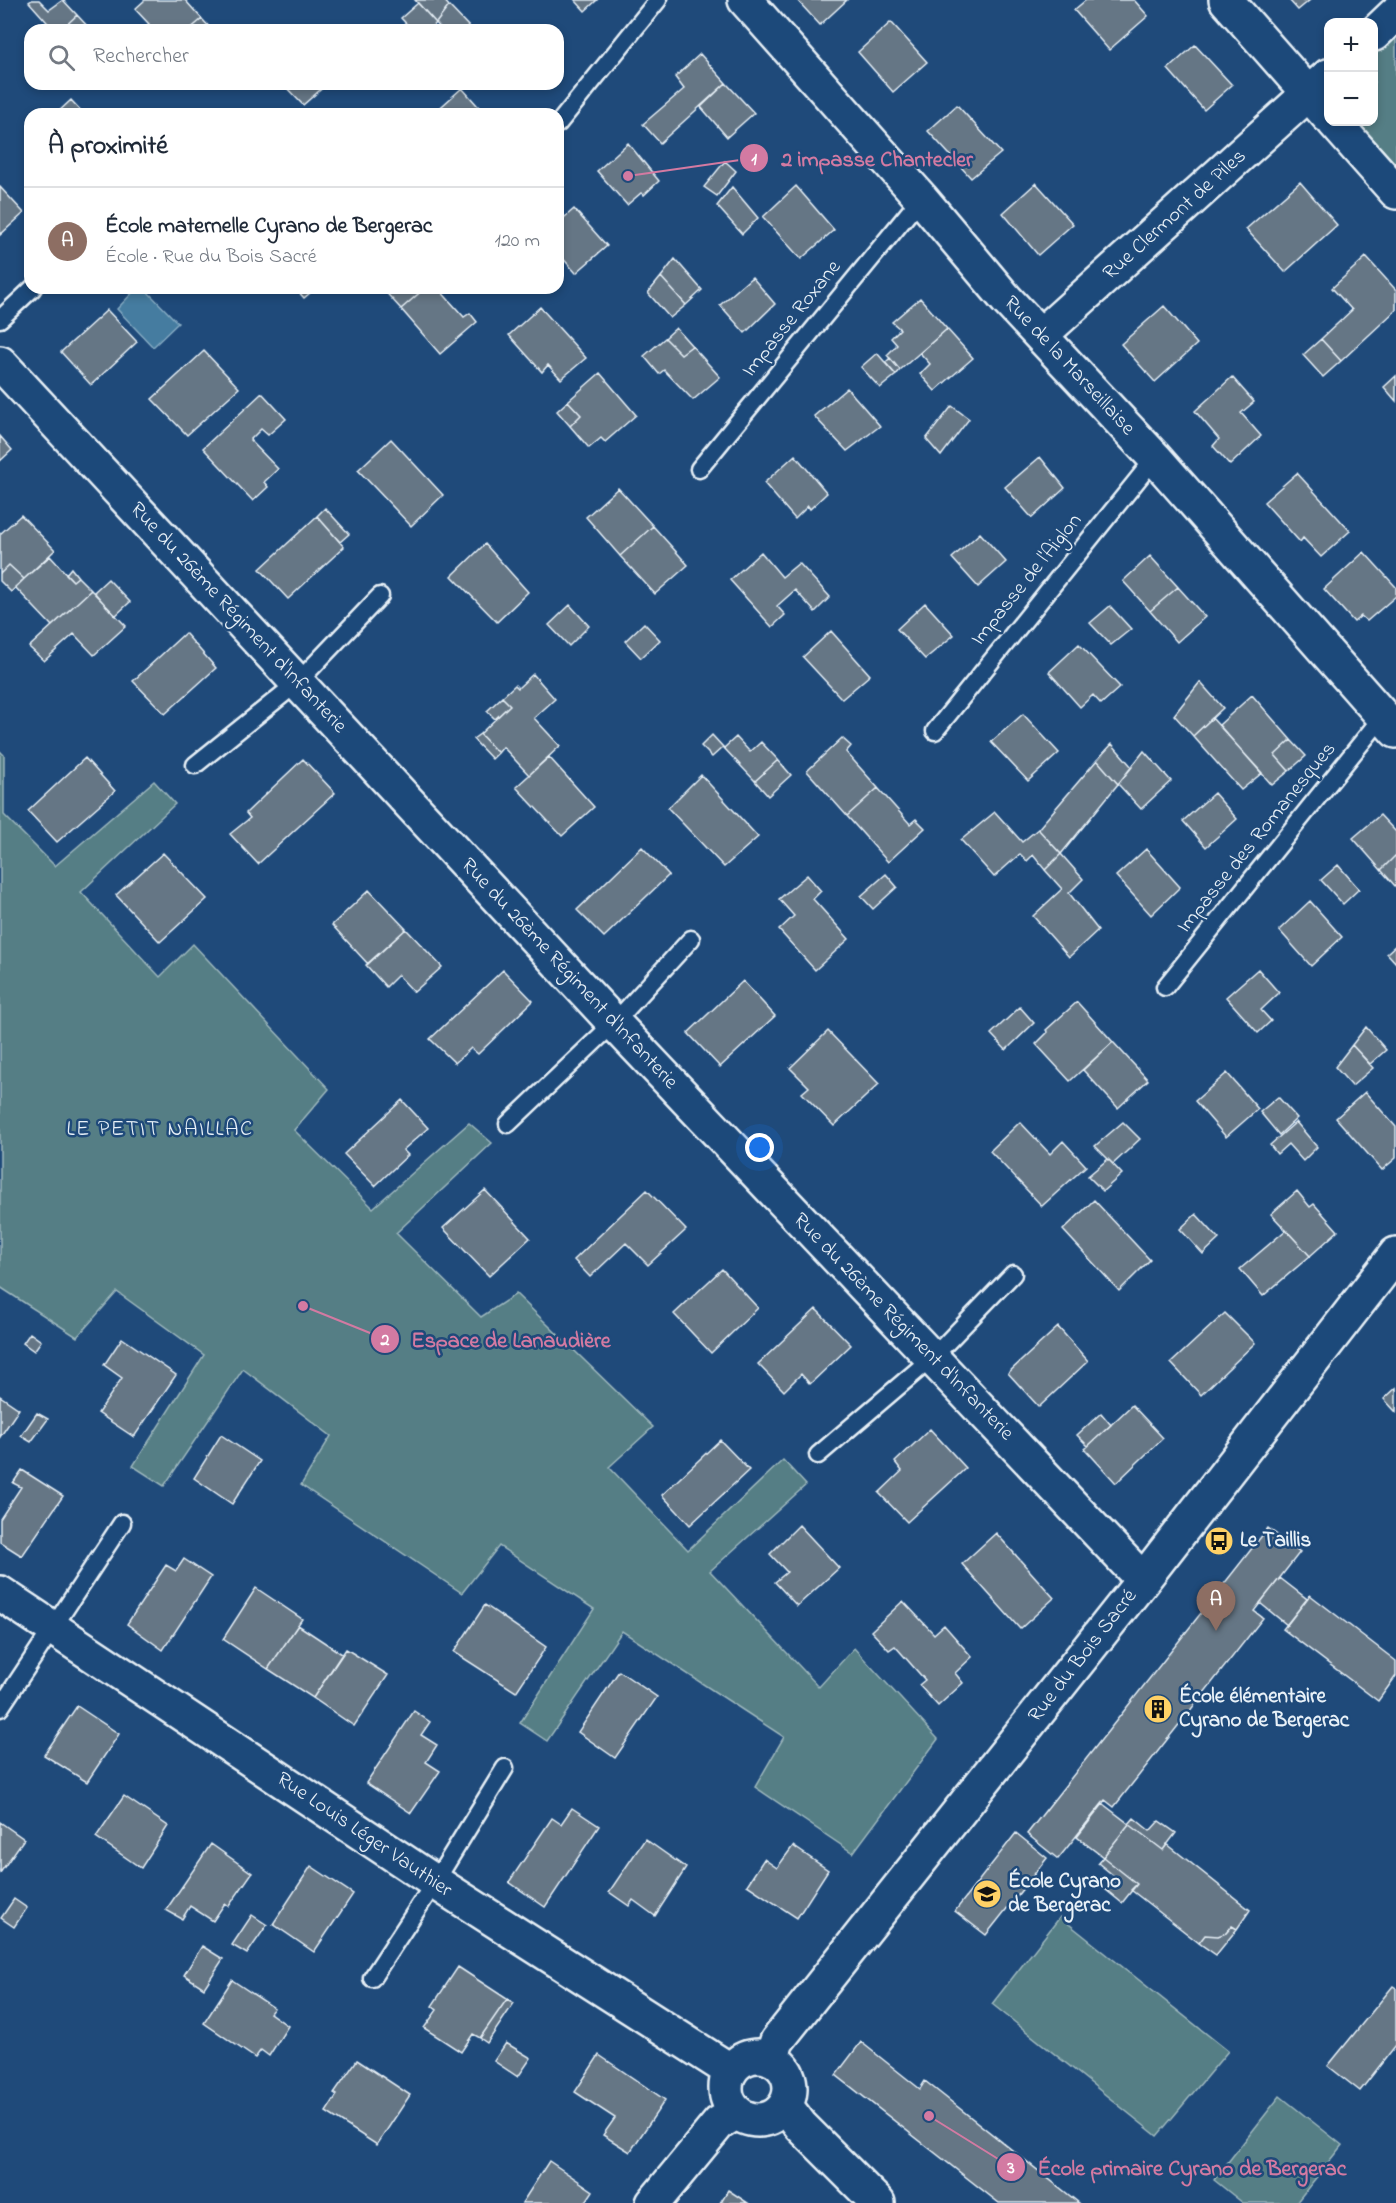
<!DOCTYPE html>
<html lang="fr">
<head>
<meta charset="utf-8">
<style>
  body { margin:0; font-family:"Indie Flower",sans-serif; background:#f6f6f7; color:#1f2937 }
  .controls { position:absolute; right:18px; top:18px; display:grid; overflow:hidden; border-radius:12px; box-shadow:0 3px 9px #0003 }
  .controls button { width:54px; height:54px; display:grid; place-items:center; padding:0; border:0; border-bottom:2px solid #e0e1e3; background:#fff; color:#1f2937; font:30px sans-serif }
  .you { position:absolute; left:760px; top:1148px; width:21px; height:21px; margin:-15px; border:4px solid #fff; border-radius:50%; background:#1a73e8; box-shadow:0 0 0 9px #1a73e833 }
  .badge { display:grid; place-items:center; width:39px; height:39px; border-radius:50%; background:#84754c; color:#fff; font-size:20px; font-weight:700 }
  .pin { position:absolute; translate:-50% -50px; filter:drop-shadow(0 2px 3px #0008) }
  .pin::after { content:''; position:absolute; top:32px; width:21px; height:18px; background:inherit; clip-path:polygon(0 0,100% 0,50% 100%) }
  .list { margin:0; padding:0; list-style:none }
  h2 { display:flex; justify-content:space-between; align-items:center; height:78px; margin:0; padding:0 24px; font-size:26px }
  h2 small { font-size:20px; font-weight:400; color:#747a83 }
  .list li { display:grid; grid-template-columns:39px 1fr auto; gap:18px; align-items:center; box-sizing:border-box; height:108px; padding:0 24px; border-top:2px solid #e0e1e3 }
  .list b { display:block; font-size:22px; white-space:nowrap }
  .list p { margin:0; font-size:20px; white-space:nowrap; color:#747a83 }
  .list em { font-size:20px; font-style:normal; color:#747a83 }
  .icon { flex:none; width:33px; height:33px; fill:none; stroke:currentColor; stroke-width:2; stroke-linecap:round; stroke-linejoin:round }
  .map { position:relative; flex:none; width:1396px; height:2203px; overflow:hidden }
  .search { position:absolute; background:#fff; box-shadow:0 3px 9px #0003; left:24px; top:24px; width:540px; height:66px; display:flex; align-items:center; gap:15px; box-sizing:border-box; padding:0 21px; border-radius:18px; color:#747a83; font-size:22px }
  .panel { position:absolute; background:#fff; box-shadow:0 3px 9px #0003; left:24px; top:108px; width:540px; height:186px; border-radius:18px }
  .map>svg:first-child { display:block }
  .green { fill:#547e85; stroke:#9eb8be; stroke-width:1.5 }
  .water { fill:#447ca0; stroke:#86abc3; stroke-width:1.5 }
  .building { fill:#657685; stroke:#e8f1f8; stroke-width:1.5 }
  .lines { fill:none; stroke-linecap:round; stroke-linejoin:round }
  .service-casing { stroke:#e8f1f8; stroke-width:21 }
  .minor-casing { stroke:#e8f1f8; stroke-width:38 }
  .service { stroke:#1f4a7a; stroke-width:16 }
  .minor { stroke:#1f4a7a; stroke-width:33 }
  .labels { text-anchor:middle; dominant-baseline:central; stroke-width:5; stroke-linejoin:round; paint-order:stroke }
  .street-label { font-size:21px; fill:#e8f1f8; stroke:#1f4a7a }
  .poi-label { font-size:21px; font-weight:bold; fill:#e8f1f8; stroke:#1f4a7a; text-anchor:start }
  .neighbourhood-label { font-size:22px; letter-spacing:1.5px; fill:#e8f1f8; stroke:#1f4a7a }
  .leader { fill:none; stroke:#d37aa2; stroke-width:2 }
  .callout-dot { fill:#d37aa2; stroke:#1f4a7a; stroke-width:2 }
  .mark-label { font-size:18px; text-anchor:middle; font-weight:bold; fill:#fff }
  .callout-label { font-size:22px; text-anchor:middle; font-weight:bold; fill:#d37aa2; stroke:#1f4a7a; stroke-width:5; stroke-linejoin:round; paint-order:stroke }
</style>
</head>
<body>
<div class="map">
<svg width="1396" height="2203" viewBox="0 0 1396 2203">
  <rect width="100%" height="100%" fill="#1f4a7a"/>
  <filter id="ink" filterUnits="userSpaceOnUse"><feTurbulence type="fractalNoise" baseFrequency=".0167" numOctaves="2"/><feDisplacementMap in="SourceGraphic" scale="12" xChannelSelector="R" yChannelSelector="G"/><feConvolveMatrix kernelMatrix="1 2 1 2 8 2 1 2 1" color-interpolation-filters="sRGB"/></filter>
  <g filter="url(#ink)">
    <path class="green" d="M1396,26V164L1357,122H1374V47Z
      M0,751L4,755V815L55,866L154,781L175,804L81,892L160,977L193,944L329,1089L294,1130L373,1208L469,1123L492,1143L396,1233L481,1317L516,1294L653,1427L609,1467L688,1550L783,1460L806,1485L710,1571L819,1687L854,1648L938,1739L853,1853L755,1787L784,1737L622,1631L547,1741L520,1723L594,1609L499,1546L462,1593L301,1485L331,1436L243,1369L164,1486L133,1466L204,1355L117,1292L77,1337L0,1287Z
      M1060,1917L1228,2051L1157,2136L992,2004Z
      M1280,2096L1342,2145L1296,2203H1243L1214,2180Z"/>
    <path class="water" d="M137,288H144L178,323L153,347L117,309Z"/>
    <path class="building" d="M32,0H39L49,10L63,0L77,15L61,30H54L29,2Z
      M145,0H185L202,19L189,30H143L149,24L135,9Z
      M415,0H444L449,6L436,23Z
      M575,0H597L585,11Z
      M797,0H847L820,25Z
      M1086,0H1134L1148,16L1109,50L1074,10Z
      M1289,0H1310L1298,10Z
      M418,3L436,23L430,30H412L401,18Z
      M449,6L472,30H442L436,23Z
      M77,15L91,30H61Z
      M202,19L212,30H189Z
      M891,22L927,62L893,92L858,52Z
      M1195,45L1232,85L1204,110L1168,69Z
      M700,54L726,83L660,143L643,124L684,89L675,77Z
      M726,83L754,113L727,137L701,107Z
      M283,84H327L303,105Z
      M462,88L485,114H433Z
      M71,100L84,114H56Z
      M957,105L1001,153L971,178L928,131Z
      M628,143L659,181L644,195L641,193L627,205L597,171Z
      M725,161L736,171L717,196L704,187Z
      M1300,182L1337,225L1285,272L1246,229Z
      M1036,183L1073,224L1038,255L1003,213Z
      M796,186L834,230L801,259L763,217Z
      M0,187L24,213L0,235Z
      M732,187L758,218L742,234L717,206Z
      M574,209L607,246L576,273L558,253V223Z
      M1366,257L1396,290V310L1341,361L1321,339L1352,310L1332,288Z
      M675,259L702,290L686,305L661,277Z
      M661,277L686,305L670,318L648,293Z
      M752,277L775,304L745,333L720,305Z
      M295,288H316L304,298Z
      M382,288H425L401,309Z
      M425,288H438L464,317L470,313L477,322L440,354L401,309Z
      M920,298L947,329L900,370L887,355L897,345L891,338L900,329L892,322Z
      M1164,306L1197,344L1155,382L1121,344Z
      M540,307L586,358L561,379L548,365L542,372L509,335Z
      M107,310L137,342L91,385L61,352Z
      M676,328L692,346L681,354L665,338Z
      M947,329L973,358L935,391L920,374L930,364L920,353Z
      M665,338L681,354L692,346L720,377L693,400L664,370L659,374L644,356Z
      M1321,339L1341,361L1323,377L1303,355Z
      M204,351L239,388L187,435L152,399Z
      M877,353L896,375L880,388L861,367Z
      M890,358L900,370L896,375L885,363Z
      M600,373L636,415L605,442L601,438L589,448L570,426L581,415L568,401Z
      M1396,376V401L1384,387Z
      M1232,377L1254,402L1241,413L1261,436L1230,465L1213,446L1219,439L1195,411Z
      M847,388L880,426L847,451L814,416Z
      M262,393L286,419L268,435L261,429L250,440L278,469L264,482L268,487L253,501L203,448Z
      M568,401L581,415L570,426L557,411Z
      M952,406L969,419L941,456L926,439Z
      M0,436L12,450L0,461Z
      M391,439L443,495L411,526L358,470Z
      M795,455L827,493L810,509L808,506L795,519L764,483Z
      M1040,457L1065,488L1032,518L1005,487Z
      M1297,473L1350,531L1321,557L1303,538L1300,542L1264,502Z
      M618,488L653,526L620,556L586,517Z
      M325,508L349,534L340,542L317,516Z
      M21,515L55,550L24,579L9,565L0,574V534Z
      M317,516L344,547L288,599L260,569Z
      M653,526L688,565L655,594L620,556Z
      M980,533L1006,562L978,587L952,558Z
      M485,544L528,592L497,622L452,576Z
      M761,552L782,577L799,563L830,597L815,612L795,590L777,606L785,615L772,627L730,580Z
      M1364,552L1396,587V596L1367,621L1361,616L1354,622L1324,589Z
      M50,556L73,581L78,577L91,590L52,626L15,587Z
      M1150,556L1178,587L1150,611L1123,581Z
      M9,565L24,579L11,592L0,581V574Z
      M71,568L78,577L73,581L66,574Z
      M108,579L130,602L115,616L94,592Z
      M1178,587L1205,617L1177,642L1150,611Z
      M91,590L126,626L94,655L74,634L44,661L29,647Z
      M925,603L954,635L925,659L897,629Z
      M570,605L589,626L569,646L549,625Z
      M1110,606L1131,629L1111,645L1090,623Z
      M644,623L660,640L641,658L625,641Z
      M831,631L870,675L842,699L803,657Z
      M185,633L216,668L165,714L133,681Z
      M1079,644L1120,687L1101,704L1093,695L1080,707L1049,672Z
      M533,674L555,699L534,718L560,746L529,775L503,747L498,753L480,734L510,705L502,697L515,685L518,688Z
      M1200,682L1223,708L1193,736L1174,715Z
      M1252,695L1291,740L1275,755L1289,771L1272,785L1219,725Z
      M502,697L510,705L495,719L487,711Z
      M1023,714L1059,753L1028,781L991,742Z
      M1212,718L1262,773L1241,790L1193,736Z
      M480,734L498,753L492,759L473,739Z
      M712,735L723,747L712,757L701,746Z
      M736,737L750,752L761,742L778,760L755,781L724,748Z
      M842,738L851,746L846,752L878,788L847,816L807,771Z
      M1291,740L1306,756L1289,771L1275,755Z
      M1112,744L1132,767L1118,784L1097,760Z
      M1144,751L1171,781L1141,809L1118,784Z
      M549,757L594,807L562,836L516,787Z
      M85,758L115,791L57,842L28,811Z
      M303,759L335,793L258,864L230,834L250,818L246,813Z
      M778,760L791,775L768,796L755,781Z
      M1097,760L1118,784L1061,854L1038,829Z
      M701,775L758,837L724,867L668,808Z
      M878,788L910,824L916,819L925,828L888,862L847,816Z
      M1214,793L1237,819L1206,847L1183,821Z
      M995,812L1022,842L1038,829L1061,854L1045,870L1033,855L1027,861L1020,854L994,877L961,840Z
      M1380,815L1396,832V855L1381,870L1353,838Z
      M642,847L669,875L604,937L577,910Z
      M1146,849L1180,887L1151,915L1116,876Z
      M163,853L207,899L160,942L116,895Z
      M1061,854L1083,879L1069,893L1098,930L1069,957L1033,916L1062,889L1045,870Z
      M1396,855V887L1381,870Z
      M1338,865L1359,889L1343,904L1321,880Z
      M886,874L897,887L873,909L861,896Z
      M807,875L821,891L813,899L849,939L815,970L779,930L794,916L779,899Z
      M369,890L406,929L368,964L332,925Z
      M1310,901L1342,937L1311,966L1279,930Z
      M406,929L442,967L414,992L398,975L386,987L366,965Z
      M1396,945V963L1387,953Z
      M1258,969L1279,993L1261,1010L1271,1021L1258,1033L1226,997Z
      M503,970L533,1001L478,1054L471,1048L455,1063L430,1039Z
      M743,981L775,1016L720,1067L688,1033Z
      M1077,1002L1113,1042L1070,1081L1036,1044L1048,1032L1046,1030Z
      M1020,1007L1034,1023L1006,1050L991,1034Z
      M1366,1027L1386,1050L1370,1064L1352,1045Z
      M828,1031L879,1084L834,1126L802,1093L809,1087L790,1068Z
      M1113,1042L1148,1080L1118,1108L1083,1070Z
      M1352,1045L1373,1068L1352,1086L1335,1067Z
      M1227,1073L1258,1109L1226,1137L1195,1101Z
      M1365,1092L1396,1127V1158L1382,1170L1336,1118Z
      M1278,1097L1297,1118L1279,1135L1260,1112Z
      M402,1100L428,1128L403,1150L408,1155L375,1186L344,1154Z
      M1020,1122L1050,1154L1063,1141L1086,1166L1042,1206L990,1151Z
      M1123,1122L1140,1139L1113,1164L1095,1146Z
      M1296,1122L1317,1147L1303,1161L1288,1144L1277,1154L1270,1145Z
      M1108,1159L1122,1174L1103,1191L1088,1176Z
      M485,1190L530,1238L489,1276L443,1228Z
      M647,1190L686,1230L648,1265L626,1243L590,1277L574,1260Z
      M1297,1191L1310,1207L1314,1204L1338,1231L1310,1256L1271,1214Z
      M1094,1200L1150,1260L1119,1291L1063,1230Z
      M1196,1214L1219,1239L1203,1254L1180,1229Z
      M1286,1230L1310,1256L1263,1296L1240,1269Z
      M722,1269L758,1308L711,1353L674,1314Z
      M816,1309L851,1345L810,1384L801,1374L784,1391L758,1364Z
      M1225,1313L1255,1343L1201,1395L1171,1363Z
      M1058,1327L1088,1361L1039,1407L1008,1373Z
      M30,1333L41,1341L34,1351L23,1343Z
      M122,1338L176,1375L134,1437L98,1413L122,1378L104,1365Z
      M1396,1388V1412L1384,1399Z
      M0,1396L19,1409L0,1437Z
      M1132,1405L1163,1438L1116,1483L1085,1449Z
      M37,1413L48,1419L31,1442L21,1436Z
      M1101,1413L1111,1425L1088,1446L1077,1435Z
      M930,1429L966,1468L907,1522L879,1493L902,1471L895,1462Z
      M221,1435L260,1461L232,1504L194,1478Z
      M720,1440L749,1470L690,1525L662,1495Z
      M22,1470L63,1496L22,1556L0,1542V1519L21,1487L13,1483Z
      M799,1525L839,1568L797,1606L775,1582L787,1572L770,1554Z
      M1268,1528L1300,1552L1254,1611L1263,1618L1114,1807L1105,1800L1058,1859L1027,1834Z
      M996,1533L1054,1598L1020,1629L962,1564Z
      M184,1559L211,1577L163,1650L127,1624L166,1565L176,1571Z
      M1280,1578L1307,1599L1287,1625L1260,1603Z
      M256,1588L302,1619L268,1669L223,1639Z
      M1310,1595L1396,1661V1676L1378,1701L1283,1629Z
      M903,1601L934,1634L944,1625L972,1657L955,1673L963,1683L938,1706L919,1685L925,1680L895,1646L889,1650L871,1631Z
      M485,1605L546,1647L516,1692L454,1652Z
      M298,1625L342,1654L313,1698L268,1669Z
      M346,1649L388,1675L354,1726L313,1698Z
      M619,1671L657,1697L615,1758L578,1732Z
      M77,1706L119,1734L87,1782L44,1755Z
      M414,1711L430,1722L421,1735L437,1745L426,1762L440,1771L411,1813L366,1783Z
      M124,1796L168,1826L141,1868L96,1837Z
      M1103,1804L1129,1824L1103,1857L1077,1837Z
      M572,1808L599,1826L545,1907L509,1882L552,1818L561,1824Z
      M1134,1818L1150,1831L1159,1821L1176,1833L1163,1850L1129,1824Z
      M0,1822L24,1839L0,1873Z
      M1129,1824L1163,1850L1167,1844L1250,1910L1237,1929L1232,1926L1226,1933L1218,1936L1205,1935L1199,1943L1131,1890L1137,1884L1103,1857Z
      M1016,1833L1047,1858L986,1935L955,1911Z
      M645,1839L686,1868L655,1916L633,1900L629,1906L609,1892Z
      M211,1844L252,1873L229,1906L225,1903L213,1921L190,1906L182,1919L166,1910Z
      M793,1846L828,1870L797,1918L747,1885L764,1859L777,1868Z
      M1103,1857L1137,1884L1122,1903L1105,1889L1114,1876L1098,1863Z
      M311,1866L353,1894L314,1952L273,1924Z
      M14,1899L27,1908L14,1927L1,1918Z
      M252,1915L267,1925L247,1954L232,1945Z
      M1232,1926L1237,1929L1216,1955L1199,1943L1205,1935L1218,1936L1226,1933Z
      M202,1946L223,1959L204,1988L184,1975Z
      M458,1967L507,1999L480,2038L473,2034L461,2052L424,2028L437,2010L432,2006Z
      M232,1980L274,2008L270,2013L288,2026L269,2056L261,2050L255,2058L204,2023Z
      M1393,1986L1396,1988V2045L1360,2091L1328,2066Z
      M507,1999L514,2003L487,2043L480,2038Z
      M861,2042L920,2089L925,2081L1079,2203H999L836,2075Z
      M506,2043L531,2058L518,2077L494,2061Z
      M599,2055L665,2100L630,2152L603,2135L615,2118L575,2092Z
      M357,2060L410,2095L377,2145L326,2112L337,2095L334,2093Z
      M549,2161L593,2191L585,2203H522Z
      M728,2190L748,2203H720Z"/>
    <g class="lines">
      <g class="service-casing">
        <path id="service" d="M558,124L658,0
          M0,319L33,288
          M699,469L921,198
          M935,731L1155,458
          M195,765L297,683L380,596
          M1165,987L1383,716
          M508,1124L614,1023L691,939
          M818,1455L933,1357L1013,1274
          M0,1708L122,1523
          M372,1978L435,1882L505,1768"/>
      </g>
      <g class="minor-casing">
        <path id="minor" d="M745,0L921,198L1006,299L1155,458L1396,731
          M1226,0L1328,116
          M1374,34L1396,13
          M1334,122L1396,192
          M1041,335L1328,76
          M0,363L614,1023L1143,1580
          M0,1593L435,1882L731,2071
          M726 2088a32 32 0 1 1 64 0a32 32 0 1 1-64 0Z
          M771,2059L777,2041L1143,1580L1396,1254
          M785,2105L801,2126L878,2203
          M653,2203L719,2123L737,2112"/>
      </g>
      <use href="#service" class="service"/>
      <use href="#minor" class="minor"/>
    </g>
  </g>
  <defs>
    <g id="bus-disc" transform="scale(1.5)"><circle r="9.5" fill="#ffd166" stroke="#1f4a7a"/><path d="M-5-6H5V4H4V6H2V4H-2V6H-4V4H-5ZM-3.5-4V0h7V-4ZM-3.5 1.2v1.5H-2V1.2ZM2 1.2v1.5H3.5V1.2Z" fill="#111"/></g>
    <g id="building-disc" transform="scale(1.5)"><circle r="9.5" fill="#ffd166" stroke="#1f4a7a"/><path d="M-4-6H4V6H1V3H-1V6H-4ZM-2.5-4.3h1.7v1.8h-1.7ZM.8-4.3h1.7v1.8H.8ZM-2.5-1h1.7V.8h-1.7ZM.8-1h1.7V.8H.8Z" fill="#111"/></g>
    <g id="school-disc" transform="scale(1.5)"><circle r="9.5" fill="#ffd166" stroke="#1f4a7a"/><path d="M0-5L7-2L0 1L-7-2ZM-4 1L0 2.5L4 1V4Q0 6-4 4Z" fill="#111"/></g>
  </defs>
  <g fill-rule="evenodd">
    <use href="#bus-disc" x="1219" y="1541"/>
    <use href="#building-disc" x="1158" y="1709"/>
    <use href="#school-disc" x="987" y="1894"/>
  </g>
  <g class="labels">
    <g class="street-label">
      <text transform="translate(1175 215) rotate(-42)">Rue Clermont de Piles</text>
      <text transform="translate(792 319) rotate(-51)">Impasse Roxane</text>
      <text transform="translate(1069 366) rotate(47)">Rue de la Marseillaise</text>
      <text transform="translate(1027 580) rotate(-51)">Impasse de l'Aiglon</text>
      <text transform="translate(238 618) rotate(47)">Rue du 26ème Régiment d'Infanterie</text>
      <text transform="translate(1257 838) rotate(-51)">Impasse des Romanesques</text>
      <text transform="translate(569 974) rotate(47)">Rue du 26ème Régiment d'Infanterie</text>
      <text transform="translate(903 1327) rotate(46)">Rue du 26ème Régiment d'Infanterie</text>
      <text transform="translate(1083 1656) rotate(-52)">Rue du Bois Sacré</text>
      <text transform="translate(364 1835) rotate(34)">Rue Louis Léger Vauthier</text>
    </g>
    <g class="poi-label">
      <text x="1240" y="1541">Le Taillis</text>
      <text x="1179" y="1697">École élémentaire<tspan x="1179" dy="24">Cyrano de Bergerac</tspan></text>
      <text x="1008" y="1882">École Cyrano<tspan x="1008" dy="24">de Bergerac</tspan></text>
    </g>
    <g class="neighbourhood-label">
      <text x="160" y="1130">LE PETIT NAILLAC</text>
    </g>
  </g>
  <path class="leader" d="M628 176L754 158M303 1306L385 1339M929 2116L1011 2167"/>
  <g class="callout-dot">
    <circle cx="628" cy="176" r="6"/>
    <circle cx="303" cy="1306" r="6"/>
    <circle cx="929" cy="2116" r="6"/>
    <circle cx="754" cy="158" r="15"/>
    <circle cx="385" cy="1339" r="15"/>
    <circle cx="1011" cy="2167" r="15"/>
  </g>
  <g class="mark-label">
    <text x="754" y="164">1</text>
    <text x="385" y="1345">2</text>
    <text x="1011" y="2173">3</text>
  </g>
  <g class="callout-label">
    <text x="877" y="166">2 impasse Chantecler</text>
    <text x="511" y="1347">Espace de Lanaudière</text>
    <text x="1192" y="2175">École primaire Cyrano de Bergerac</text>
  </g>
</svg>
<div class="controls">
<button>+</button>
<button>−</button>
</div>
<div class="you"></div>
<div class="pin badge" style="left:1216px;top:1631px;background:#8d6e63">A</div>
<div class="search"><svg class="icon" aria-label="search" viewBox="0 0 24 24"><circle cx="10" cy="10" r="6"/><path d="M15 15l6 6"/></svg>Rechercher</div>
<section class="panel">
<h2>À proximité<small></small></h2>
<ul class="list">
<li><span class="badge" style="background:#8d6e63">A</span><div><b>École maternelle Cyrano de Bergerac</b><p>École · Rue du Bois Sacré</p></div><em>120 m</em></li>
</ul>
</section>
</div>
</body>
</html>
